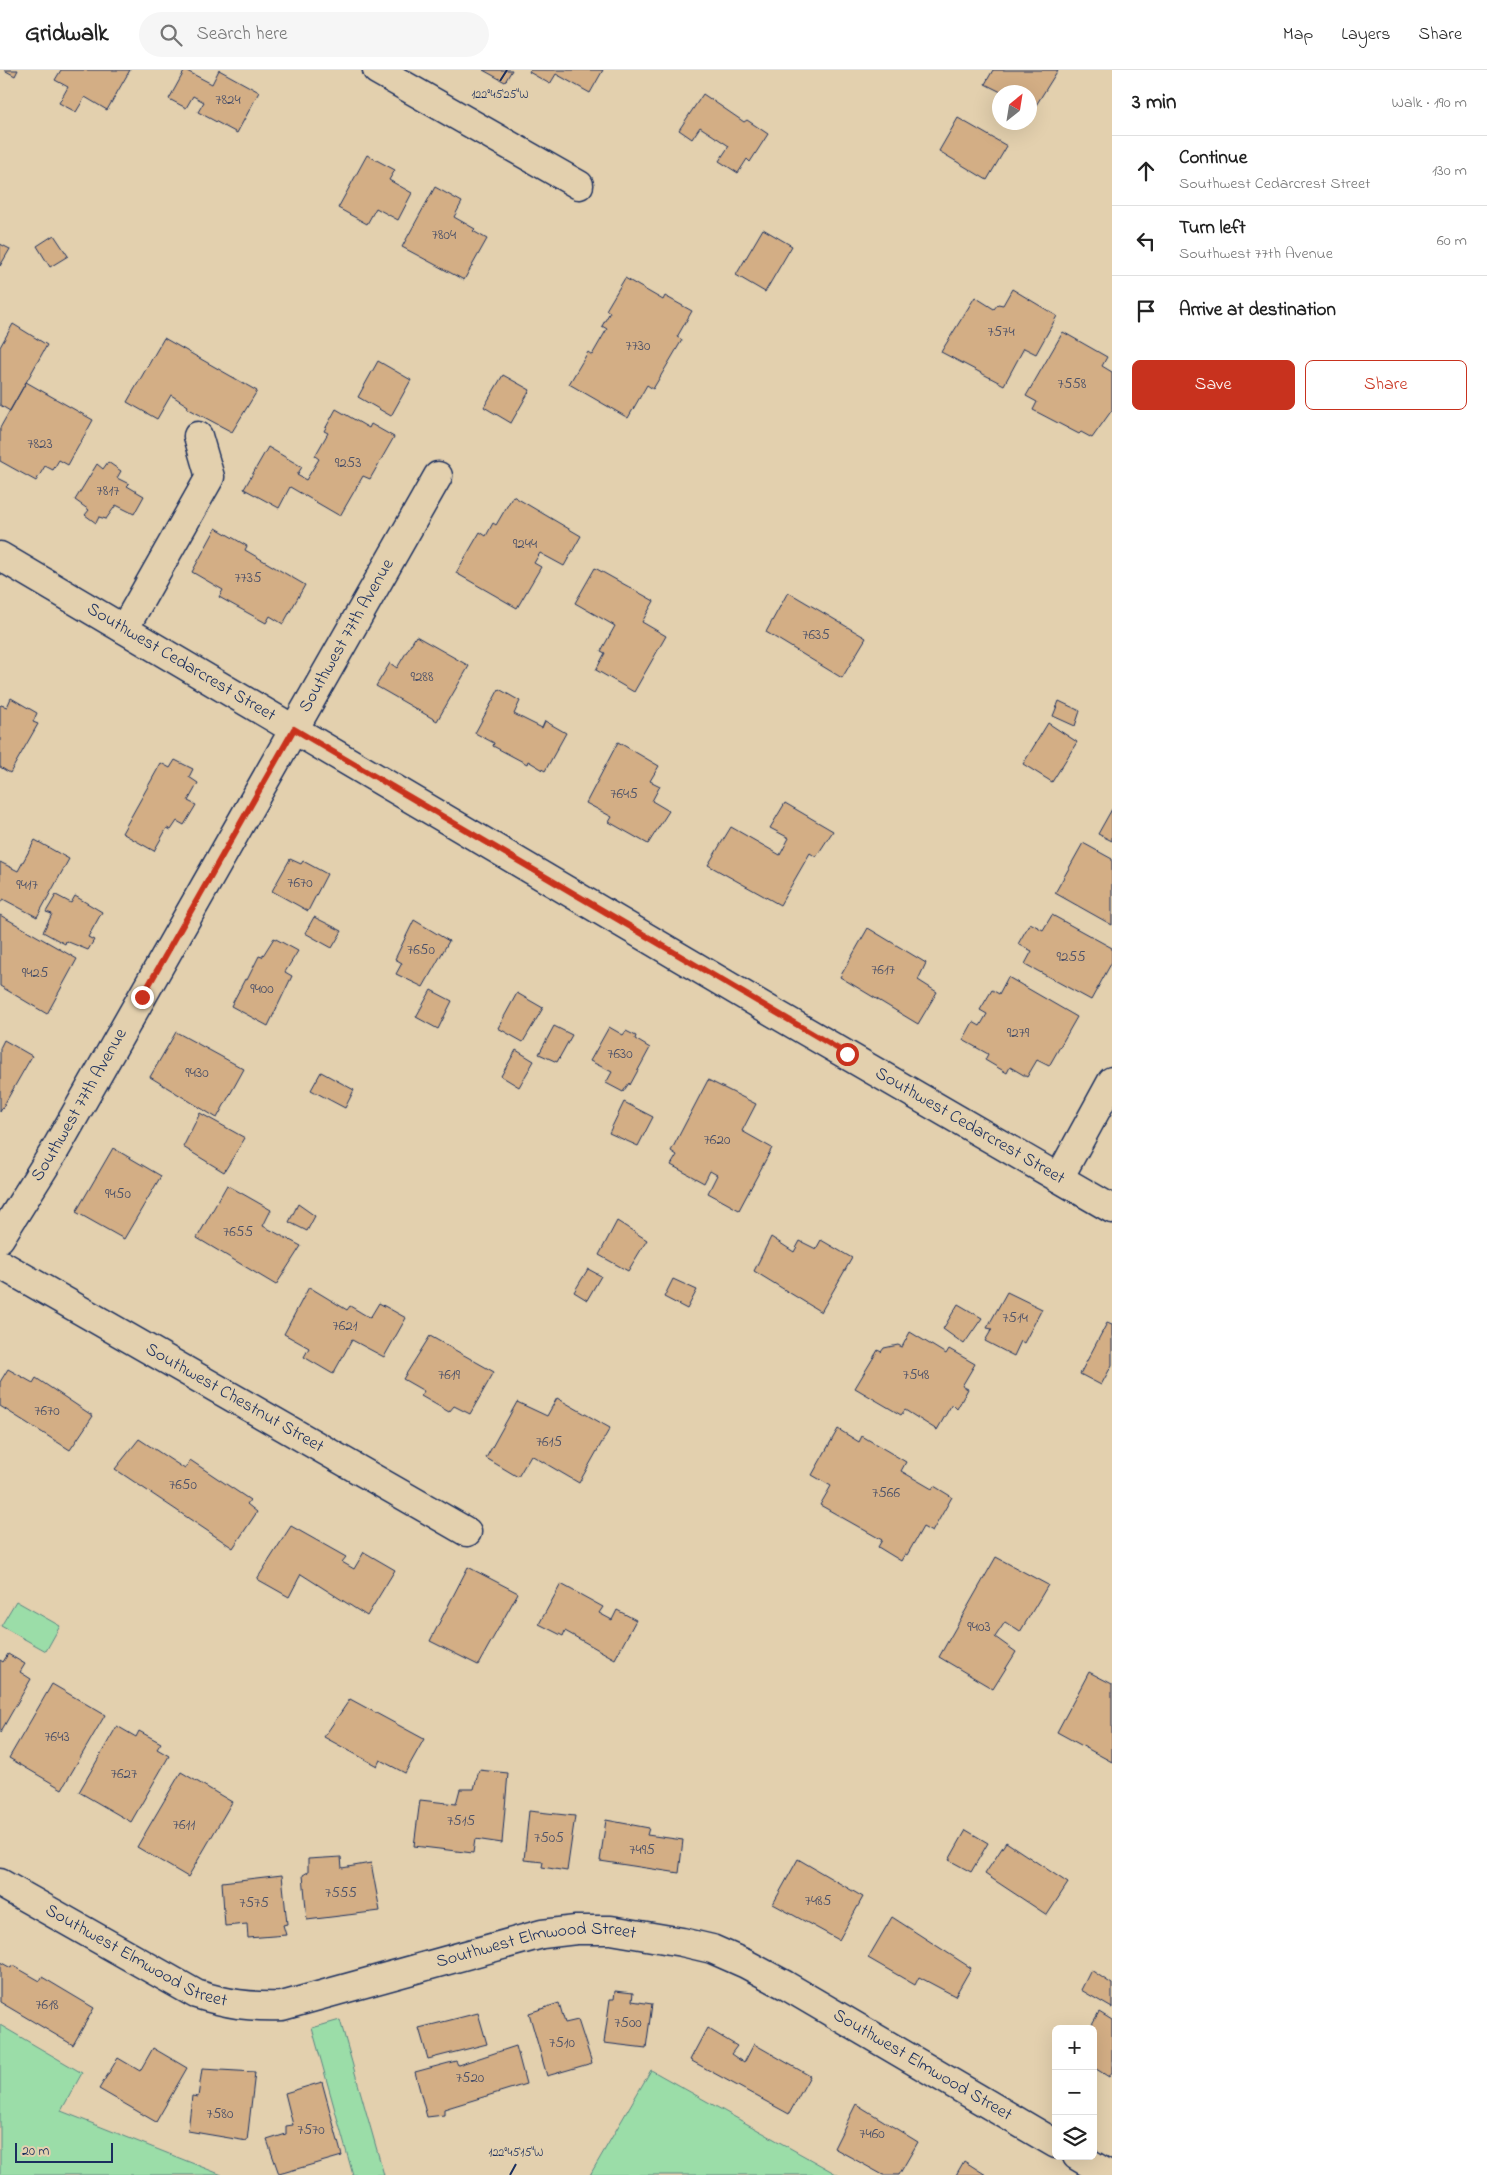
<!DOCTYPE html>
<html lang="en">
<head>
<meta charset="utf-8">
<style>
  body { margin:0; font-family:"Indie Flower",sans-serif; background:#f6f6f6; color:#222 }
  .controls { position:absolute; right:15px; bottom:15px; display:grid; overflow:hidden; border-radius:8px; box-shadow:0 5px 20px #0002 }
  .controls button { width:45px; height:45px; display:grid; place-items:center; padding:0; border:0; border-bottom:1px solid #e0e0e0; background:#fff; color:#222; font:25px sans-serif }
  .compass { position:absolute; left:992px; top:15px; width:45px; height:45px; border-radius:50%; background:#fff; box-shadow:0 5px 20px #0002; rotate:30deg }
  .scale { position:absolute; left:15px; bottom:12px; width:98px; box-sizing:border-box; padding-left:5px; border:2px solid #1b2f5e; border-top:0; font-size:14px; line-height:18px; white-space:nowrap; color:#1b2f5e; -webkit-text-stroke:4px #e3d0ae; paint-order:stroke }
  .stop { position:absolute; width:15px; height:15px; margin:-11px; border:4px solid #c8321e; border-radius:50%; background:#fff }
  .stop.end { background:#c8321e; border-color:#fff; box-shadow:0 1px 5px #0008 }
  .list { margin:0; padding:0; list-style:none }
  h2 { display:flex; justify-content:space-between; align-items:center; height:65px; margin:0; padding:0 20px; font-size:21px }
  h2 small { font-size:16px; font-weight:400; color:#767676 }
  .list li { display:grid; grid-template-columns:32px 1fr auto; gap:15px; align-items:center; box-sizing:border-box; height:70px; padding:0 20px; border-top:1px solid #e0e0e0 }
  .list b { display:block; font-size:19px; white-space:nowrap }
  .list p { margin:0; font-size:16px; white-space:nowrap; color:#767676 }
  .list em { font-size:16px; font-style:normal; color:#767676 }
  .actions { display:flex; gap:10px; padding:15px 20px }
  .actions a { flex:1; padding:11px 0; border:1px solid #c8321e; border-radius:8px; text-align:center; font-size:18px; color:#c8321e }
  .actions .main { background:#c8321e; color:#fff }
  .icon { flex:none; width:28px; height:28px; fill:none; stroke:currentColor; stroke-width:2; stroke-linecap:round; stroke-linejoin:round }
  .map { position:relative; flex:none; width:1112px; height:2105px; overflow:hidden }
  header { display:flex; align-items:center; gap:30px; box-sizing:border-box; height:70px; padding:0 25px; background:#fff; border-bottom:1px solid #e0e0e0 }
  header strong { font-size:24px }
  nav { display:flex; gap:28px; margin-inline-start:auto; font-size:18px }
  .search { width:350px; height:45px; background:#f6f6f6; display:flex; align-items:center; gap:12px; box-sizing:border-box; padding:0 18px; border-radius:28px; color:#767676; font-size:19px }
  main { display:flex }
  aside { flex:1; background:#fff }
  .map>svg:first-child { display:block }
  .green { fill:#9bdda8; stroke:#5b8683 }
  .building { fill:#d3ae85; stroke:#1b2f5e }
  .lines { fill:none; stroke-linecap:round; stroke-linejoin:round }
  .minor-casing { stroke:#1b2f5e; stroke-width:31 }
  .minor { stroke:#e3d0ae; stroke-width:28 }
  .route { stroke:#c8321e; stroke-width:6 }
  .ticks { fill:none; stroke:#1b2f5e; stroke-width:2 }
  .labels { text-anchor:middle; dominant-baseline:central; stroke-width:4; stroke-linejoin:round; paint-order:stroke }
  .number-label { font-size:15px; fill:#494f68 }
  .street-label { font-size:18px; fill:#1b2f5e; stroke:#e3d0ae }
  .ticks-label { font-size:12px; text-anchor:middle; fill:#1b2f5e; stroke:#e3d0ae; stroke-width:4; stroke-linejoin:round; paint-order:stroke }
</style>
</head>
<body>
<header>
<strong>Gridwalk</strong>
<div class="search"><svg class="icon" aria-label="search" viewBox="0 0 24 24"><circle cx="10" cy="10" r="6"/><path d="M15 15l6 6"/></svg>Search here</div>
<nav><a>Map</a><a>Layers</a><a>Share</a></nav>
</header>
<main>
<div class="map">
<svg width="1112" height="2105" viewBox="0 0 1112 2105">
  <rect width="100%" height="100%" fill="#e3d0ae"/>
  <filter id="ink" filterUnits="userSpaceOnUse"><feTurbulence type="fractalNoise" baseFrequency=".02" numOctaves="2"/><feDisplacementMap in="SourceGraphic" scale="10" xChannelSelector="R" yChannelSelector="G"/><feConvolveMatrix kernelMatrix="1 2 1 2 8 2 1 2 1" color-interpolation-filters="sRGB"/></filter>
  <g filter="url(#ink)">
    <path class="green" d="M16,1531L60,1556L46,1581L1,1556Z
      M340,1950L384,2105H353L312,1958Z
      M0,1955L82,2003L61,2041L222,2105H0Z
      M651,2000L838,2105H590Z"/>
    <path class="building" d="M4,0H18L15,6Z
      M61,0H130L107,40L85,27L76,42L59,33L68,17L55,10Z
      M185,0L212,14L219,0L259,22L237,63L198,42L204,32L193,26L186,38L169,29Z
      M483,0H512L505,12Z
      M530,0H603L590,23L556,4L550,14L529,2Z
      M993,0H1058L1033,40L1030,38V22H1001L985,14Z
      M703,24L744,52L747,50L768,64L750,92L747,89L738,103L719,91L729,76L700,57L692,69L679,60Z
      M958,48L1007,76L987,110L939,81Z
      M367,85L395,100L389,110L412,123L398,150L376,138L367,154L338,138Z
      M435,117L462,132L454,147L475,159L473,161L487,169L464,210L402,177Z
      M763,159L792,176L765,222L736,205Z
      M54,165L68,186L50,197L37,176Z
      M0,174L10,179L0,196Z
      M625,208L663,230L665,226L692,241L677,267L682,270L653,319L647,315L628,348L569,314L588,282L592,285L607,259L602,256L610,242L606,240Z
      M1012,219L1057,246L1036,284L1024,278L1004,315L941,282L975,227L994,239L998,234L1003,235Z
      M13,254L47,275L10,341L0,335V277Z
      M1063,262L1107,287L1102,296L1112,302V340L1092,368L1081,362L1079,364L1033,340L1037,332L1026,326Z
      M164,268L257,321L232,362L187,338L188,336L171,325L157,349L127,332Z
      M378,291L411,310L391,346L358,327Z
      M503,305L530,320L511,353L484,337Z
      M26,312L93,350L68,395L59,390L53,400L45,396L36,411L0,391V358Z
      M336,339L369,358L371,354L394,367L370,409L363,406L340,446L290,417L279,438L244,419L268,377L302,397L297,405L306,410L319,389L315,386L328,363L324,361Z
      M108,392L121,401L117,408L129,414L127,416L144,426L134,444L116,435L106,449L99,447L96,453L85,445L89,440L75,430L97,394L103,399Z
      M513,426L581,466L564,496L540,483L534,493L541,497L517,538L456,503L480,462L486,466L493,453L496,455Z
      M216,458L247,476L245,480L305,515L283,554L270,546L266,553L219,527L223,520L192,502Z
      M595,498L654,531L642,552L666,566L634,622L596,600L605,583L601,581L615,556L575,533Z
      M788,522L866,568L842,608L766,562Z
      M416,566L469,596L437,651L376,616L390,593L397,598Z
      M499,619L520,631L514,644L542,658L545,651L566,663L545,701L528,691L527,694L493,676L494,673L475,663Z
      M11,628L37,643L33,652L38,654L10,703L0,697V636L1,635L7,637Z
      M1059,631L1080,641L1075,656L1053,646Z
      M1048,653L1077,672L1052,712L1023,694Z
      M618,672L659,696L650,711L660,716L652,731L669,741L648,774L609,752L612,747L586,733Z
      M175,690L193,699L189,707L198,713L188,731L196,735L184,755L177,751L171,760L167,758L154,781L122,763L161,693L170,698Z
      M785,733L833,761L816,787L810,783L780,835L708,795L731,757L780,785L789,768L770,758Z
      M1112,739V771L1098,764Z
      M35,770L69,789L37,847L3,829L0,833V792L18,801Z
      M1083,773L1112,789V855L1055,823Z
      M290,789L301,794L303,791L327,804L308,841L272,821Z
      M56,825L71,833L75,826L102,842L88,867L94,870L88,880L66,871L65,874L43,862L52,844L46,842Z
      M0,845L77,889L47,944L0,916Z
      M1052,845L1112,878V892L1091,930L1025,894L1032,881L1018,874L1030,853L1043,860Z
      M314,847L342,861L332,878L305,863Z
      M414,850L449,871L423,917L396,904L402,893L395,889Z
      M868,858L926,893L918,910L937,922L918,954L840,907Z
      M274,868L298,881L285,902L292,906L268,956L231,936L245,909L247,910L259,886L262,887Z
      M1008,907L1077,947L1049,996L1037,990L1027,1007L1010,997L1007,1003L985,990L988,984L963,970L973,952L980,956L987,944L980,940L992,920L999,924Z
      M431,920L452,931L438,959L416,947Z
      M517,923L543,938L523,972L498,958Z
      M554,956L572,965L557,992L539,984Z
      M609,957L623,965L626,961L636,966L635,969L650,978L630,1015L629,1013L623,1022L606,1013L612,1002L590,991Z
      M176,962L244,999L217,1048L150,1007Z
      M4,970L32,986L0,1042V978Z
      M516,980L534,991L519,1017L501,1006Z
      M321,1002L354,1020L345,1038L311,1020Z
      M708,1010L756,1034L742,1061L772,1078L739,1140L708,1123L717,1105L710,1101L704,1113L671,1095L677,1085L671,1081Z
      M624,1032L653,1047L638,1076L609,1063Z
      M200,1043L245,1068L224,1102L183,1077Z
      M113,1078L161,1106L124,1169L76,1142Z
      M227,1115L271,1140L263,1156L301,1176L276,1215L197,1168Z
      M298,1134L315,1146L307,1161L289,1152Z
      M617,1151L647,1170L628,1201L599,1185Z
      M771,1167L794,1182L800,1171L816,1179L821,1170L852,1188L821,1242L754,1201Z
      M588,1199L601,1206L587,1230L574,1222Z
      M673,1209L697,1220L687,1239L664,1227Z
      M309,1217L347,1240L350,1236L370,1248L379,1233L406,1248L384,1287L352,1270L333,1304L304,1287L309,1278L284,1264Z
      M1007,1222L1042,1239L1024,1273L1021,1271L1014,1286L985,1271L992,1259L987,1258Z
      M958,1234L982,1248L964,1274L943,1259Z
      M1107,1253L1112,1255V1295L1101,1315L1080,1304Z
      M910,1262L946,1284L949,1279L975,1294L962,1316L968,1319L957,1339L952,1334L937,1360L905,1340L901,1345L855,1318L878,1280L881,1282L884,1278L898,1275L902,1277Z
      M430,1266L494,1302L470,1344L454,1336L449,1342L421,1326L424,1321L403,1309Z
      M8,1299L33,1313L36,1308L93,1346L70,1380L0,1336V1312Z
      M557,1328L610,1358L579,1413L531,1385L518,1407L486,1388L517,1332L547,1346Z
      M838,1359L859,1372L862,1366L906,1392L901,1401L932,1419L934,1416L952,1427L932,1462L923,1457L907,1485L905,1484L901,1491L878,1477L882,1470L820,1435L831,1416L812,1405Z
      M139,1369L185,1399L190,1390L250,1430L247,1434L257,1442L233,1478L115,1399Z
      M291,1456L346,1487L342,1492L354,1499L364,1482L395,1500L367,1546L301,1504L289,1527L257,1509Z
      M996,1487L1048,1515L1020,1562L1005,1552L995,1567L1016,1582L993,1619L939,1587Z
      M468,1497L518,1523L478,1595L430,1571Z
      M561,1514L603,1537L599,1543L612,1550L617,1540L636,1550L615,1589L565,1561L563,1566L539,1554Z
      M8,1584L25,1594L20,1602L31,1609L0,1663V1590L3,1592Z
      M1089,1602L1112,1614V1692L1057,1662Z
      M52,1614L105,1645L62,1719L9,1688Z
      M350,1629L424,1669L405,1703L380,1690L377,1696L324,1667Z
      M117,1656L136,1667L139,1661L161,1673L157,1679L169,1686L131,1752L79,1722Z
      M479,1700L508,1703L502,1773L475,1769L473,1783L414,1776L420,1730L456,1734L460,1719H474Z
      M181,1702L232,1732L188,1807L137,1777Z
      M529,1741L575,1746L567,1801L542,1797L543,1792L524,1790Z
      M606,1750L649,1758L647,1765L683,1770L679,1803L600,1791Z
      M966,1760L988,1773L971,1802L949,1790Z
      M1006,1772L1068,1813L1047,1845L985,1804Z
      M341,1787L342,1798L371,1793L380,1841L307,1850L303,1805L308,1802V1789Z
      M798,1789L863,1827L839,1870L773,1834Z
      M282,1805L287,1854L283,1855L286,1865L248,1868L247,1854L225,1856L222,1812Z
      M892,1847L971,1898L955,1926L919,1907L915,1915L868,1888Z
      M0,1892L11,1898L12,1895L40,1911L42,1907L94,1938L73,1975L0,1932Z
      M1091,1900L1112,1914V1938L1081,1920Z
      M615,1921L633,1923L632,1931L652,1934L646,1978L604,1973L610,1929H614Z
      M559,1933L565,1953L578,1950L592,1993L547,2006L529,1943Z
      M1099,1942L1112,1950V2002L1109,2007L1093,1997V1959H1089Z
      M478,1943L487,1974L428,1989L419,1958Z
      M707,1958L737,1976L731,1984L744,1993L754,1974L810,2006L789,2044L690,1990Z
      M516,1976L526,2014L444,2039V2045L427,2047L415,2002L456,1991L458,1995Z
      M153,1978L187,1998L156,2052L99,2019L118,1988L140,2001Z
      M202,1999L255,2002L247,2071L188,2061L192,2026L198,2027Z
      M322,2012L342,2086L279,2104L267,2070L286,2064V2056L293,2055L285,2023Z
      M856,2034L918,2072L899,2105H883L834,2078Z
      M964,2091L986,2105H956Z"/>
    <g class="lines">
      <g class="minor-casing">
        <g id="minor">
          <path d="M377,0L579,115"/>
          <path id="s1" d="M0,486L776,944L1112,1139"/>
          <path d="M124,559L210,407L198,366"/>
          <path d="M1059,1108L1112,1011"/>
          <path id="s2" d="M0,1168L55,1080L438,406"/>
          <path id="s3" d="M0,1194L467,1462"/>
          <path id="s4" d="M0,1813L196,1924C228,1934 248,1937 282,1936L542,1864L576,1860H611L682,1872L712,1879L746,1894L785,1915L1056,2074"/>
          <path d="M1077,2086L1109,2105"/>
        </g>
      </g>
      <use href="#minor" class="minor"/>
    </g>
  </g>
  <g class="lines" filter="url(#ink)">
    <path class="route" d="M142,927L294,659L847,984"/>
  </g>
  <path class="ticks" d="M500,11L507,0M510,2105L516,2094"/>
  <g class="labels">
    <g class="number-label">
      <text x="228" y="30">7824</text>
      <text x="444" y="165">7804</text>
      <text x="1001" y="262">7574</text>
      <text x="638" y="276">7730</text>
      <text x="1072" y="314">7558</text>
      <text x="40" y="374">7823</text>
      <text x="348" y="393">9253</text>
      <text x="108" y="421">7817</text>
      <text x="525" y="474">9244</text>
      <text x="248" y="508">7735</text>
      <text x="816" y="565">7635</text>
      <text x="422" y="607">9288</text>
      <text x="624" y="724">7645</text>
      <text x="300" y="813">7670</text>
      <text x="27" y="815">9417</text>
      <text x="421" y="880">7650</text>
      <text x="1071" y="887">9255</text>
      <text x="883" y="900">7617</text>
      <text x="35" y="903">9425</text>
      <text x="262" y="919">9400</text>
      <text x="1018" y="963">9279</text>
      <text x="620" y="984">7630</text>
      <text x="197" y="1003">9430</text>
      <text x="717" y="1070">7620</text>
      <text x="118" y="1124">9450</text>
      <text x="238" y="1162">7655</text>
      <text x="1015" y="1248">7514</text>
      <text x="345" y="1256">7621</text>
      <text x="449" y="1305">7619</text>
      <text x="916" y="1305">7548</text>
      <text x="47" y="1341">7670</text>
      <text x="549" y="1372">7615</text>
      <text x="183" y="1415">7650</text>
      <text x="886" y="1423">7566</text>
      <text x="979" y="1557">9403</text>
      <text x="57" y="1667">7643</text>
      <text x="124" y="1704">7627</text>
      <text x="461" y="1751">7515</text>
      <text x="184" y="1755">7611</text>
      <text x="549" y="1768">7505</text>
      <text x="642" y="1780">7495</text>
      <text x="341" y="1823">7555</text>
      <text x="818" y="1831">7485</text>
      <text x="254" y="1833">7575</text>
      <text x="47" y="1935">7618</text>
      <text x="628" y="1953">7500</text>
      <text x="562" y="1973">7510</text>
      <text x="470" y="2008">7520</text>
      <text x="220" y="2044">7580</text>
      <text x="311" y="2060">7570</text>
      <text x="872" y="2064">7460</text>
    </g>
    <g class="street-label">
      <text stroke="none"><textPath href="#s2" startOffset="695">Southwest 77th Avenue</textPath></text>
      <text stroke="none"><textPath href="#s1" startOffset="210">Southwest Cedarcrest Street</textPath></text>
      <text stroke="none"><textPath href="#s2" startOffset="155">Southwest 77th Avenue</textPath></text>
      <text stroke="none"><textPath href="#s1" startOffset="1125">Southwest Cedarcrest Street</textPath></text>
      <text stroke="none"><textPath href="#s3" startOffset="270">Southwest Chestnut Street</textPath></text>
      <text stroke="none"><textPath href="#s4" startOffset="575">Southwest Elmwood Street</textPath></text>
      <text stroke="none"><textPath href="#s4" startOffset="155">Southwest Elmwood Street</textPath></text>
      <text stroke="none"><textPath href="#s4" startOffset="995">Southwest Elmwood Street</textPath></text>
    </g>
  </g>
  <g class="ticks-label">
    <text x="500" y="28">122°45'25"W</text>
    <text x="516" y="2086">122°45'15"W</text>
  </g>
</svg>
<div class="controls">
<button>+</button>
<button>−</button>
<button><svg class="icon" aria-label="layers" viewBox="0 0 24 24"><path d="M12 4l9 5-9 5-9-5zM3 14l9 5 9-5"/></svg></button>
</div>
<svg class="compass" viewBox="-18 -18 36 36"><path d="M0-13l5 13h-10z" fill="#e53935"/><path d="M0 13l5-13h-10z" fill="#767676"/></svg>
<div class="scale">20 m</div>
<div class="stop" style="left:847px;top:984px"></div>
<div class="stop end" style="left:142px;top:927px"></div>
</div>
<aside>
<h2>3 min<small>Walk · 190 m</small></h2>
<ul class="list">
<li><svg class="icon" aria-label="ahead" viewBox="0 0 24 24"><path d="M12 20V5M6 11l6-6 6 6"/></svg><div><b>Continue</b><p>Southwest Cedarcrest Street</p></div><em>130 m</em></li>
<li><svg class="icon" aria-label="left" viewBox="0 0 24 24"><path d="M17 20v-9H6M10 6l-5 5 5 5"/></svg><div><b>Turn left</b><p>Southwest 77th Avenue</p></div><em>60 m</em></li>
<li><svg class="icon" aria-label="arrive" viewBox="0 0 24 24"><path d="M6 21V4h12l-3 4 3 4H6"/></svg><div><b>Arrive at destination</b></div></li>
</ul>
<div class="actions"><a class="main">Save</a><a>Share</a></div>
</aside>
</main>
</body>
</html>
